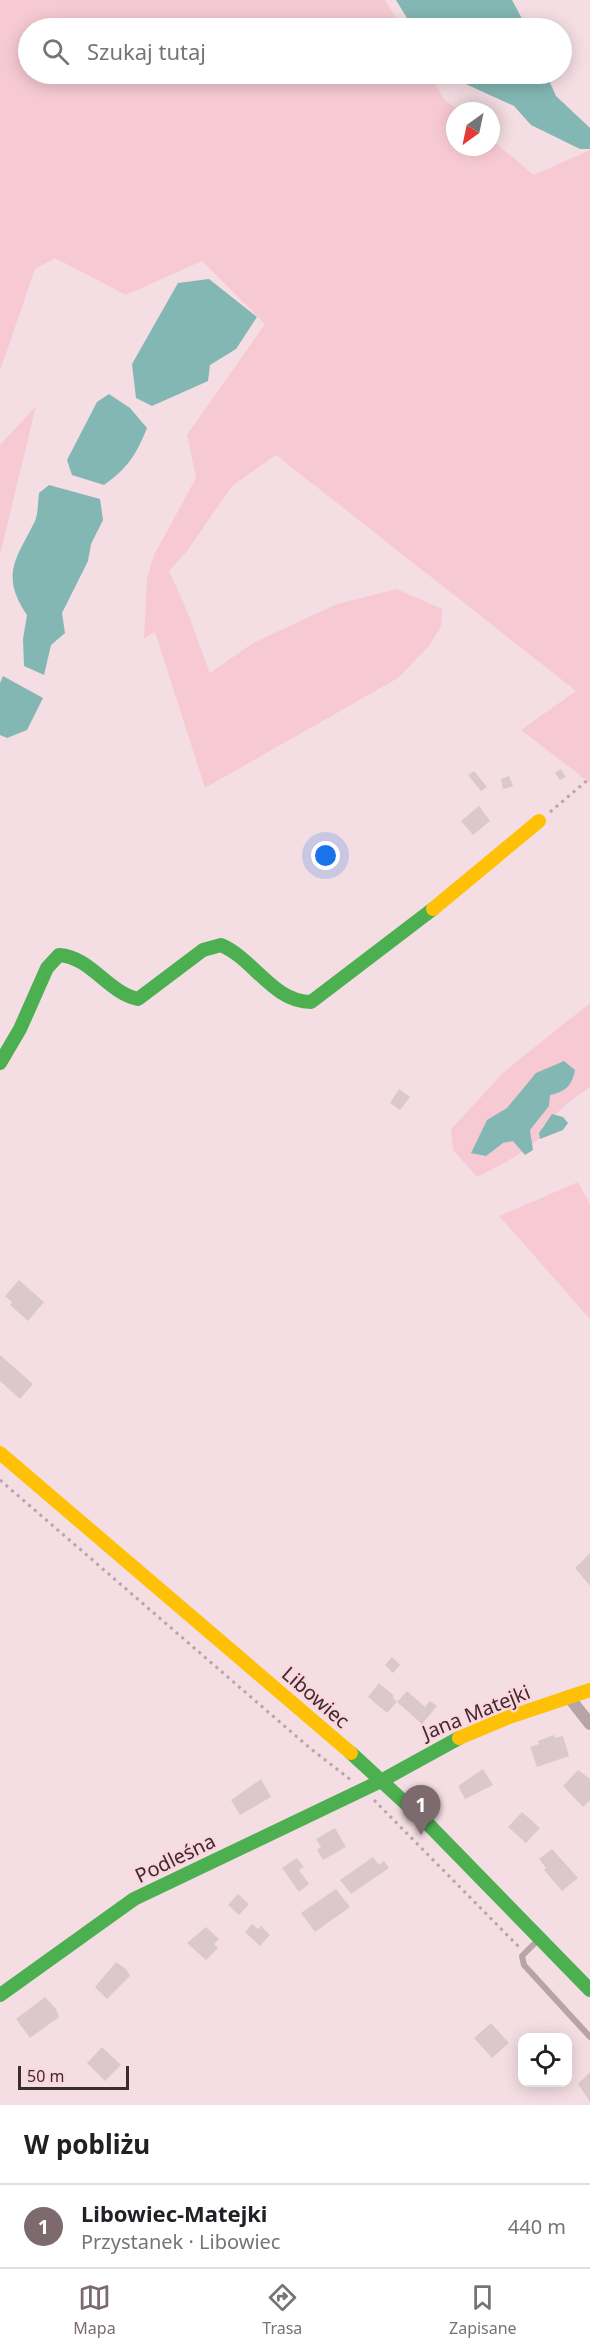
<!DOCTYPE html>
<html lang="pl">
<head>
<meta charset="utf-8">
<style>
  body { margin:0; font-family:"Noto Sans",sans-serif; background:#f2f2f2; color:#202124 }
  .controls { position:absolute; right:18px; bottom:18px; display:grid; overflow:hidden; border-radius:12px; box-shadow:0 3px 15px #0003 }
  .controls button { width:54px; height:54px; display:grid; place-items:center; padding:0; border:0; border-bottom:2px solid #e0e0e0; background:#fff; color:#202124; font:30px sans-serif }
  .compass { position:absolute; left:446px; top:102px; width:54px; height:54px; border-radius:50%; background:#fff; box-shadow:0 3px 15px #0003; rotate:213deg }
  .scale { position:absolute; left:18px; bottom:15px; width:111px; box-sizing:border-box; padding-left:6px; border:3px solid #3b2c2f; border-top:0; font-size:16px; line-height:21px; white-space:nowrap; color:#3b2c2f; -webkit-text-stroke:4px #fdd5dd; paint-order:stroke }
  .you { position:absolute; left:326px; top:856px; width:21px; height:21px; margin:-15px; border:4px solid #fff; border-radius:50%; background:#1a73e8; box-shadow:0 0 0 9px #1a73e833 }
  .badge { display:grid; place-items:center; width:39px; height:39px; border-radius:50%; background:#7c6a6e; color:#fff; font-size:20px; font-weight:700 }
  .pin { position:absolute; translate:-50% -50px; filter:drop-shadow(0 2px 3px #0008) }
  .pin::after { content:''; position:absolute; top:32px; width:21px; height:18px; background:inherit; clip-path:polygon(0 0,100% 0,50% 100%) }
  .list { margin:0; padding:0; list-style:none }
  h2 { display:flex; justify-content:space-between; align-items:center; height:78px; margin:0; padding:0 24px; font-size:26px }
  h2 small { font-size:20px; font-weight:400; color:#757577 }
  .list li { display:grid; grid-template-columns:39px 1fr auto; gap:18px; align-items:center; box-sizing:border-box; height:84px; padding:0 24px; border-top:2px solid #e0e0e0 }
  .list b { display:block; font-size:22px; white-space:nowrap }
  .list p { margin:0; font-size:20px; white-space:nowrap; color:#757577 }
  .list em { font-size:20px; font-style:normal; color:#757577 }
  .icon { flex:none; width:33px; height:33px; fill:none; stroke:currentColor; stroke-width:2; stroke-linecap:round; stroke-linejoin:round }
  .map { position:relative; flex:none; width:590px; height:2105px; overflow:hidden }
  .search { position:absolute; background:#fff; box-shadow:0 3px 15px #0003; left:18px; right:18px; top:18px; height:66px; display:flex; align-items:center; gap:15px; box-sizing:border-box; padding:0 21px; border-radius:33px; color:#757577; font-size:22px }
  .sheet { height:162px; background:#fff }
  nav { display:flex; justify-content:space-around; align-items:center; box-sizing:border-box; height:84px; border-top:2px solid #e0e0e0; background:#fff; font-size:16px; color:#757577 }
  nav a { display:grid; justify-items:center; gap:3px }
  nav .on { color:#7c6a6e }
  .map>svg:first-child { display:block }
  .green { fill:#f7cad3 }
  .water { fill:#83b7b3 }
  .building { fill:#dac8cc }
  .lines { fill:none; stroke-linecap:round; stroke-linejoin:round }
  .path { stroke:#b6a6a9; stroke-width:3; stroke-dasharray:3 4.5; stroke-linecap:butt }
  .lane { stroke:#b7a4a8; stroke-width:6 }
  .street { stroke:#b7a4a8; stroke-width:12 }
  .fast { stroke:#4caf50; stroke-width:14 }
  .slow { stroke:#ffc107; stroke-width:14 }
  .labels { text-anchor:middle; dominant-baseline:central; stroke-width:4.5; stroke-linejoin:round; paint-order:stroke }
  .street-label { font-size:20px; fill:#3b2c2f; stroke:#fdd5dd }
</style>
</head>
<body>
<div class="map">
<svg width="590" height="2105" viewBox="0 0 590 2105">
  <rect width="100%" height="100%" fill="#f4dee3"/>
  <path class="green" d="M0,0H385L402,28H28V74H429L444,99L459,111H455V147H491V139L534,175L590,150V783L521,730L576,691L276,455L232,486L187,551L169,571L187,611L210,673L253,643L337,604L397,589L442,609L441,626L429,646L398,678L205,788L155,632L144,638L147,578L154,555L196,478L187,435L265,324L202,261L126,295L55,258L35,269L0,371Z
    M36,406L0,555V445Z
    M590,1003V1087L570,1101L542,1127V1136C522,1155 501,1165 477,1177L453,1150L451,1129L505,1071Z
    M578,1182L590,1204V1319L499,1216Z"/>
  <path class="water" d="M396,0H512L527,28H413Z
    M444,74H546L556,96L590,128V149H580L531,125L514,106Z
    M209,279L257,317L236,349L210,365L208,381L152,406L136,398L132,364L178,283Z
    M109,394L130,408L147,428C136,455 128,468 104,485L72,475L67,460L97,402Z
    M49,485L100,499L103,520L91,544L88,561L62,613L65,633L51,645L44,675L24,666L23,639L27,615C0,575 16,559 35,521C38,514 38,502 39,493Z
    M3,676L43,698L27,730L7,738L0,735V683Z
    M564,1061L575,1070C572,1086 565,1092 550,1095L549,1106L530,1130L533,1150L525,1155L513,1141L503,1143L486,1156L471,1153L487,1120L507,1108L536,1073Z
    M552,1114L563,1117L568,1123L563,1130L540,1139L539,1133Z"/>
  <path class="building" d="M561,769L566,777L560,780L555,773Z
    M474,771L487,787L481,791L468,775Z
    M509,776L513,786L503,789L501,779Z
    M479,806L490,821L473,835L461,821Z
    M399,1089L410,1097L400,1110L390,1103Z
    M19,1280L44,1302L28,1321L10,1305L12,1302L5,1296Z
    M0,1355L33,1384L20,1399L0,1381Z
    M590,1553V1586L575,1568Z
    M392,1657L400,1665L393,1673L385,1665Z
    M379,1683L394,1696L393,1698L397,1702L387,1713L368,1697Z
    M407,1691L425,1707L430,1701L437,1706L422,1724L397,1702Z
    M554,1735L555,1738L563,1736L569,1756L537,1767L530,1747L539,1744L538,1741Z
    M483,1769L493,1785L465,1799L458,1786Z
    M578,1770L590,1779V1800L583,1807L563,1786Z
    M261,1779L271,1797L240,1815L231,1800Z
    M522,1812L540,1828L526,1843L508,1827Z
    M335,1828L346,1847L323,1860L317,1850L321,1847L316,1839Z
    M552,1849L578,1878L562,1891L544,1870L546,1868L539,1859Z
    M373,1857L379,1865L384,1861L389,1868L351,1894L340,1880Z
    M297,1858L304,1867L299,1870L309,1884L299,1892L282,1868Z
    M336,1889L350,1907L315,1932L301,1913Z
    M238,1894L249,1904L239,1915L228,1905Z
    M252,1924L258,1929L261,1926L270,1935L260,1946L245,1932Z
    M206,1927L219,1939L214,1944L218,1948L206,1960L187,1943Z
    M116,1962L126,1969L130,1976L107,1999L95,1987Z
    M45,1997L56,2009L59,2017L30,2038L16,2019Z
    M491,2023L509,2043L492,2058L474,2038Z
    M102,2047L121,2065L105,2081L87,2063Z
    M590,2072V2102L578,2084Z"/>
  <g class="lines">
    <path class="path" d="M550,812L590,778
      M0,1480L311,1749L351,1780
      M374,1800L519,1947"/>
    <path class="lane" d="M538,1940L522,1956L524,1965L590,2037"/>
    <path class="street" d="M568,1696L590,1724"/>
    <path class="fast" d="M0,1063L20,1029L47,968L59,955C91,957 107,992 138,999L203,950L221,945C254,959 273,1002 311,1002L433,909
      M351,1753L427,1823L590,1990
      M0,1995L134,1899L381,1781L459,1738"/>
    <path class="slow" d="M433,909L539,821
      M0,1453L351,1753
      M459,1738L509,1717L590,1690"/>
  </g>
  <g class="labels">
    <g class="street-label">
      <text transform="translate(316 1697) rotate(41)">Libowiec</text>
      <text transform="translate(476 1712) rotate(-22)">Jana Matejki</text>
      <text transform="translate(175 1858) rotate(-26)">Podleśna</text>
    </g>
  </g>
</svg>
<div class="controls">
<button><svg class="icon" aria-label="locate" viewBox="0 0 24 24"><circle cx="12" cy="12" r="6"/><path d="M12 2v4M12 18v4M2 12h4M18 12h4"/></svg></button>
</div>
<svg class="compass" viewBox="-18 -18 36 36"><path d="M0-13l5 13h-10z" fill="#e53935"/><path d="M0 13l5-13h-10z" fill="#757577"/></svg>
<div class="scale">50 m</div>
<div class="you"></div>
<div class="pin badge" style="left:421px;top:1835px">1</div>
<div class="search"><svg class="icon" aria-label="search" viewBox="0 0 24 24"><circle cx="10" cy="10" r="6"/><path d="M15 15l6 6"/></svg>Szukaj tutaj</div>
</div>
<section class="sheet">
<h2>W pobliżu<small></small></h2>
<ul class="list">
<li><span class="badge">1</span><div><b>Libowiec-Matejki</b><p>Przystanek · Libowiec</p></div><em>440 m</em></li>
</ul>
</section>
<nav>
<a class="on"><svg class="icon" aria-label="map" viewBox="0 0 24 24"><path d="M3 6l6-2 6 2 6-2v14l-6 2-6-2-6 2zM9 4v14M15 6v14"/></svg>Mapa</a>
<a><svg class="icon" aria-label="directions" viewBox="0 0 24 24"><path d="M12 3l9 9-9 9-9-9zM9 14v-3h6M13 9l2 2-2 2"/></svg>Trasa</a>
<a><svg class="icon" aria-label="saved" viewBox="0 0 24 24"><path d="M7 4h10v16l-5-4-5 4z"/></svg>Zapisane</a>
</nav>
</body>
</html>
